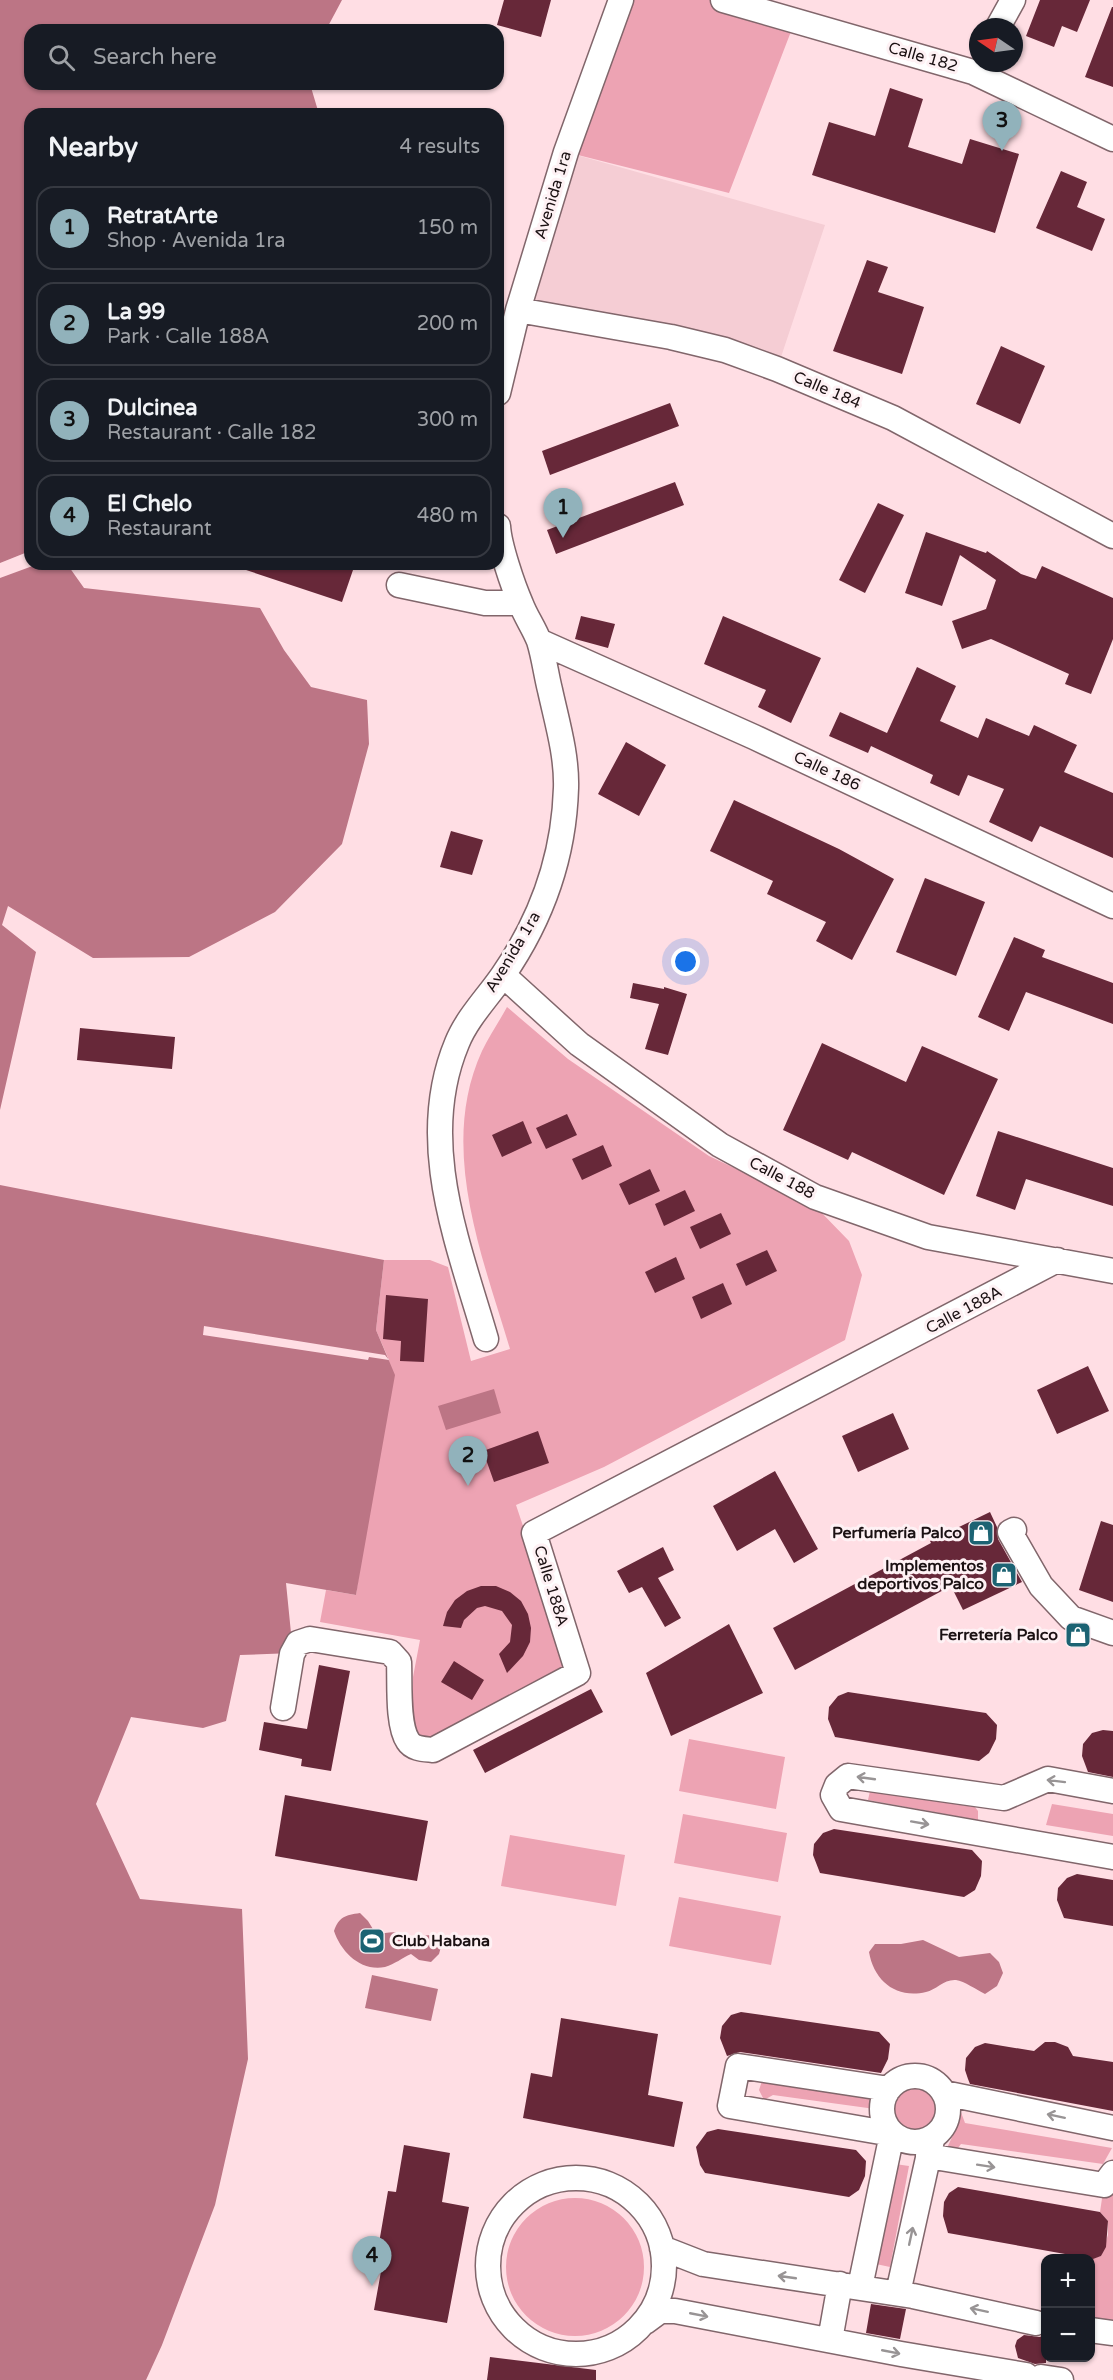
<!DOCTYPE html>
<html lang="en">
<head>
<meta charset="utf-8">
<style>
  body { margin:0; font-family:"Varela Round",sans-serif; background:#242831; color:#f1f3f6 }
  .controls { position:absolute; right:18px; bottom:18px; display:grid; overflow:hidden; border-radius:12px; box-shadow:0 2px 4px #0004 }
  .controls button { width:54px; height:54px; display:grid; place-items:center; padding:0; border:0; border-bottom:2px solid #363941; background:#171b24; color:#f1f3f6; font:30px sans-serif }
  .compass { position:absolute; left:969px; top:18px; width:54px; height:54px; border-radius:50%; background:#171b24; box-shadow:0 2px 4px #0004; rotate:283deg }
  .you { position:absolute; left:686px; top:962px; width:21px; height:21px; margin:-15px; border:4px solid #fff; border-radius:50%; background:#1a73e8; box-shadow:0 0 0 9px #1a73e833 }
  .badge { display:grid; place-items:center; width:39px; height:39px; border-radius:50%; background:#91b2bb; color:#111; font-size:20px; font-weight:700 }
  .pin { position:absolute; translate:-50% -50px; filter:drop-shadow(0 2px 3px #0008) }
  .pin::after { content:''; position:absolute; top:32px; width:21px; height:18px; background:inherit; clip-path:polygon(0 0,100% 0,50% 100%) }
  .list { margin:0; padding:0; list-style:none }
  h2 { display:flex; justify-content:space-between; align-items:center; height:78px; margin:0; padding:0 24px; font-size:26px }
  h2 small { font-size:20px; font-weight:400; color:#9ea1a6 }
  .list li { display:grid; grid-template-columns:39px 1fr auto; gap:18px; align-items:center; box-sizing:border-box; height:84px; margin:0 12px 12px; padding:0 12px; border:2px solid #363941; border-radius:18px }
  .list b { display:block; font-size:22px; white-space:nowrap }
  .list p { margin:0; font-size:20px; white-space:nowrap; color:#9ea1a6 }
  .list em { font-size:20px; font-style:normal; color:#9ea1a6 }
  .icon { flex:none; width:33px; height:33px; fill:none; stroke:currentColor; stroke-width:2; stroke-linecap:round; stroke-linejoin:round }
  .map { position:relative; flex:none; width:1113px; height:2380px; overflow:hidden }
  .search { position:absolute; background:#171b24; box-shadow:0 2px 4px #0004; left:24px; top:24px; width:480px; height:66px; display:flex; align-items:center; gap:15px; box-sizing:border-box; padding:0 21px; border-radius:18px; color:#9ea1a6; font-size:22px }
  .panel { position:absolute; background:#171b24; box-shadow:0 2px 4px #0004; left:24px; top:108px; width:480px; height:462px; border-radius:18px }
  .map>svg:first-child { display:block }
  .built { fill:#f5cdd4 }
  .green { fill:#eda3b3 }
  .water { fill:#bc7585 }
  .pier { fill:#ffdee4 }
  .building { fill:#672839 }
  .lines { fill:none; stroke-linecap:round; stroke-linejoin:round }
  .minor-casing { stroke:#81666b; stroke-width:27 }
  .minor { stroke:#fff; stroke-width:24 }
  .oneway { stroke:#989495 }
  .labels { text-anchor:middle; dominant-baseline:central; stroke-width:6; stroke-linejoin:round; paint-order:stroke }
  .street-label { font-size:16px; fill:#1b1113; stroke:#fef1f4 }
  .poi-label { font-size:16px; font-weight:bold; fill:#1b1113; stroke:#fef1f4; text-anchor:end }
</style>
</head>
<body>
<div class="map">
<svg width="1113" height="2380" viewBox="0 0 1113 2380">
  <rect width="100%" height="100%" fill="#ffdee4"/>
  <path class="built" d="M566,152L825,225L777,369L518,310Z"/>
  <path class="green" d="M621,0H723L795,21L729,193L566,152Z
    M507,1007L568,1059L709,1156L815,1206L849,1241L862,1275L845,1340L604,1467L516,1505L571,1670L424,1740L412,1730L413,1677L420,1640L320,1622L326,1590L356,1595L389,1360L376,1330L384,1260H430L448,1267L471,1361L510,1349C482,1255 438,1147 482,1051C489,1036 499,1022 507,1007Z
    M689,1739L785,1757L776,1809L679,1791Z
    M870,1791L975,1807L978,1811V1820L868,1800Z
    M1052,1804L1113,1814V1836L1046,1825Z
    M683,1814L787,1833L778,1882L674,1863Z
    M510,1835L625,1855L616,1906L501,1886Z
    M679,1897L781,1916L771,1965L669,1946Z
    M762,2081L876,2097L875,2109L773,2095L764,2100L759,2090Z
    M892 2110a24 24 0 1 1 48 0a24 24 0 1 1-48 0Z
    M951,2106L959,2107L965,2123L1112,2148L1103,2164L961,2144L952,2156L946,2150L954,2133Z
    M895,2164L909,2166L890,2267L876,2264Z
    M1113,2173V2330L1091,2322L1090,2259L1101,2256L1108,2235V2221L1100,2212L1104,2185Z
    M506 2267a69 69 0 1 1 138 0a69 69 0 1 1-138 0Z"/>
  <path class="water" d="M0,0H342L326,30H30V84H310L319,114H30V564H67L84,588L260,608L284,650L311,687L367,700L369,744L342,844L275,912L189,957L93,958L8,906L2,925L36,952L0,1110Z
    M0,1185L384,1260L376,1330L395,1375L356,1595L286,1583L293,1653L240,1655L226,1721L203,1728L131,1717L96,1804L140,1899L242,1909L248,2059L215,2205L162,2345L146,2380H0Z
    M494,1389L501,1413L446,1430L438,1406Z
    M360,1913L368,1921L376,1934C389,1934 400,1927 408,1942C425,1937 426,1929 442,1943L439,1954L431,1962L419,1960L411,1954C402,1958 395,1964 385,1967C361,1972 341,1952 334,1931C339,1917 345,1915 360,1913Z
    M923,1940L959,1957L990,1953L999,1962L1003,1973L997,1986L985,1994C977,1990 964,1981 956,1980C944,1979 936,1990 926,1992C896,1999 874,1981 869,1952L875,1944H901Z
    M372,1975L438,1989L431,2021L365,2008Z"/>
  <path class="pier" d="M30,551V564H38L0,578V563Z
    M204,1326L385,1355L389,1360L369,1357L368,1360L203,1335Z"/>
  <path class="building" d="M504,0H551L541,37L497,25Z
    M1040,0H1090L1077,32L1062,26L1054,47L1026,36Z
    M1112,7H1113V87L1085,77Z
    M890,88L923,99L908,147L962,164L970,139L1019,154L995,233L812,175L829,122L875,136Z
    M1061,171L1087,182L1077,207L1105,219L1092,251L1036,228Z
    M867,260L888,267L878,292L924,307L902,374L833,351Z
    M1001,346L1045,366L1020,424L976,404Z
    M670,403L679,426L550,475L542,451Z
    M675,482L684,505L556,554L547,530Z
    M878,503L904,515L865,593L839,580Z
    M926,532L986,553L987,551L1021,574L1036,579L1042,566L1113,598V639L1091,694L1065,684L1069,674L991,639L962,649L952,621L986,609L996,580L960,555L942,606L905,593Z
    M237,564H334L353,570L342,602L237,567Z
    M581,616L615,624L608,648L575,639Z
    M723,616L821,658L791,723L758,707L766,690L704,664Z
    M917,667L956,686L940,721L978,738L986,718L1029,736L1034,725L1077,745L1064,772L1113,793V858L1040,826L1032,842L989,822L1004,789L968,775L959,796L930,783L933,775L871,746L868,753L829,736L840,712L887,733Z
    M626,742L666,765L639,816L598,794Z
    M734,800L839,849L894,879L852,960L816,941L826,922L767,894L773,881L710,851Z
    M451,831L483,840L472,875L440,867Z
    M925,878L985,902L956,976L896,952Z
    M1014,937L1045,950L1042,957L1113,983V1024L1026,992L1009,1031L978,1017Z
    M633,983L664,989V987L687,994L668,1055L645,1049L659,1004L630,998Z
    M80,1028L175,1037L172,1069L77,1060Z
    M822,1043L906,1082L922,1046L998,1079L944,1195L852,1152L848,1160L783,1130Z
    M567,1114L577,1135L546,1149L536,1128Z
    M523,1121L532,1143L502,1157L492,1135Z
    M998,1131L1113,1168V1206L1026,1179L1015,1210L976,1196Z
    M603,1145L612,1166L582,1180L572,1159Z
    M650,1169L660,1191L629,1205L619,1184Z
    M685,1190L695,1211L664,1226L655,1204Z
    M721,1213L731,1234L700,1249L690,1227Z
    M767,1250L777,1271L746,1286L736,1264Z
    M676,1257L685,1279L655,1293L645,1272Z
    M723,1283L732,1304L701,1319L692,1297Z
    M386,1295L428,1299L424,1362L400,1361L401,1341L383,1339Z
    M1088,1366L1109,1411L1057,1434L1037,1390Z
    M893,1413L909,1449L858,1472L842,1436Z
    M538,1431L549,1463L494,1482L483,1451Z
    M775,1471L818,1549L794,1563L775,1529L737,1551L713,1506Z
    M990,1512L997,1527L998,1539L1022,1582L963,1610L951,1586L795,1670L773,1628L931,1543L930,1541Z
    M1101,1521L1113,1525V1602L1079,1590Z
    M663,1547L674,1570L658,1578L681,1618L665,1627L642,1587L629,1593L617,1571Z
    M481,1586H496L510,1592L521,1601L528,1614L531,1628L530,1642L523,1656L507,1673L499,1654L510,1642L512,1625L502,1611L485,1606L477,1608L464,1620L461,1628L443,1626L447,1612L455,1600L467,1591Z
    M729,1624L763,1693L671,1736L646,1673Z
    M454,1661L484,1680L472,1700L441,1682Z
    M319,1665L350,1671L331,1771L301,1766L302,1759L259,1750L264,1722L307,1729Z
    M591,1689L603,1712L485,1773L473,1750Z
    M848,1692L986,1713L997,1725L996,1739L989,1753L979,1761L835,1737L828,1719L829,1707L838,1696Z
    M1103,1730L1113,1731V1777L1088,1772L1082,1756L1083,1744L1092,1733Z
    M285,1795L428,1821L417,1881L275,1856Z
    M834,1829L972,1850L982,1861L981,1876L975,1890L964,1897L820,1873L813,1855L814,1844L823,1833Z
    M1077,1874L1113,1880V1926L1064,1918L1057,1900L1058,1888L1067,1878Z
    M741,2012L879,2032L890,2044L888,2059L881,2073L740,2052L727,2056L720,2038L722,2026L731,2015Z
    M561,2018L658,2034L648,2095L683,2102L674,2147L523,2118L531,2073L552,2077Z
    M1045,2042H1055L1068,2047L1073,2056L1113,2062V2111L970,2084L968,2079L965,2070L966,2058L975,2047L985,2043L1034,2051Z
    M718,2129L856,2150L866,2161L865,2176L859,2190L849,2197L705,2173L700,2165L696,2147L707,2132Z
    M404,2145L450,2153L442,2202L469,2207L447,2323L374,2310L386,2244L379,2243L388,2191L396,2192Z
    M958,2187L1100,2212L1108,2221L1106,2247L1101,2256L1093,2259L948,2233L943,2216L944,2202L949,2193Z
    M871,2304L906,2309L900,2339L866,2333Z
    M1046,2333V2363L1035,2364L1018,2358L1015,2346L1017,2340L1024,2335L1040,2337Z
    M490,2357L596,2370V2380H487Z"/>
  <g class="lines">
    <g class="minor-casing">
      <path id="minor" d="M723,0L973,72L1113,139
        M998,27L1013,0
        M518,310L671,337L725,350L777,369L893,418L1113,536
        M498,393L518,310L566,152L621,0
        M399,585L485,603H520
        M539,641L754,737L1113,906
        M503,975L579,1044L720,1145L815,1197L928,1237L1113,1271
        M486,1339C458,1243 416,1141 457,1043C467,1018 488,997 503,975C541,920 564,856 566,788C567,755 557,722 550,690C546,674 544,657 539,641C534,628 526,617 521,604C513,586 499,545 498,526
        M1014,1530L1010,1532L1041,1586L1071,1618L1113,1633
        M283,1708L292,1654L298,1643L310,1639L390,1652L399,1662C400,1682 397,1725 408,1741C413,1749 424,1749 433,1750L578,1673L534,1533L1057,1260
        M1113,1791L1048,1779L1004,1798L848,1776L837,1785L833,1795L841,1809L1113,1857
        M882 2109a33 33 0 1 1 66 0a33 33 0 1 1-66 0Z
        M944,2093L1113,2128
        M928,2156L1104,2185L1113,2173
        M488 2266a88 88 0 1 1 176 0a88 88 0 1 1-176 0Z
        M662,2248L703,2264L913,2296L1036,2323
        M860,2287L892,2134L730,2106L738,2066L889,2089
        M898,2293L932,2140
        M645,2322L660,2311H675L901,2354L1026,2375
        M1090,2330L1113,2333
        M830,2340L840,2284
        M1041,2377L1061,2380"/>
    </g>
    <use href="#minor" class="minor"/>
  </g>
  <defs><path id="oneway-shaft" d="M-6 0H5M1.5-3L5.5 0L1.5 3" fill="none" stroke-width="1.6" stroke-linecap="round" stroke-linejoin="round" transform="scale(1.5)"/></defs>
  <g class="oneway">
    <use href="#oneway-shaft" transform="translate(866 1778) rotate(-172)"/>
    <use href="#oneway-shaft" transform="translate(1056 1781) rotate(-173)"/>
    <use href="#oneway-shaft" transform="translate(920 1823) rotate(10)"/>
    <use href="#oneway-shaft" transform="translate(1056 2116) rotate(-168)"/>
    <use href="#oneway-shaft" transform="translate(986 2166) rotate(9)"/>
    <use href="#oneway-shaft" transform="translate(911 2236) rotate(-78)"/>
    <use href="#oneway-shaft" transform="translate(787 2277) rotate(-172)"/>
    <use href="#oneway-shaft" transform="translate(979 2310) rotate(-168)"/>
    <use href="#oneway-shaft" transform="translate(699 2315) rotate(11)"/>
    <use href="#oneway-shaft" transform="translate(891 2352) rotate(11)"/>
  </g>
  <defs>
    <g id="shop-square" transform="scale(1.35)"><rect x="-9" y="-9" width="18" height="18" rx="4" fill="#1c6373" stroke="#fef1f4"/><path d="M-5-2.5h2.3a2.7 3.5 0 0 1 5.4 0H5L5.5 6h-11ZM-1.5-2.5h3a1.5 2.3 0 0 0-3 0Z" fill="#fff"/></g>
    <g id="stadium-square" transform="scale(1.35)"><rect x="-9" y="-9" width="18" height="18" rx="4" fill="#1c6373" stroke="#fef1f4"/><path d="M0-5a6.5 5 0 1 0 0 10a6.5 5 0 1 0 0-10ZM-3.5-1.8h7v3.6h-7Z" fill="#fff"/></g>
  </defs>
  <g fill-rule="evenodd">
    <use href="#shop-square" x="981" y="1533"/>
    <use href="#shop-square" x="1004" y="1575"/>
    <use href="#shop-square" x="1078" y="1635"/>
    <use href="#stadium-square" x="372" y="1941"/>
  </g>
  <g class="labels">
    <g class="street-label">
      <text transform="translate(923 57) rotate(16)">Calle 182</text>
      <text transform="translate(553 195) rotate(-73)">Avenida 1ra</text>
      <text transform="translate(827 390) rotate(23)">Calle 184</text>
      <text transform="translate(827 771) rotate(25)">Calle 186</text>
      <text transform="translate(513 952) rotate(-59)">Avenida 1ra</text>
      <text transform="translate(782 1178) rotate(28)">Calle 188</text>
      <text transform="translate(964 1310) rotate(-28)">Calle 188A</text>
      <text transform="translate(551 1586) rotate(73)">Calle 188A</text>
    </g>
    <g class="poi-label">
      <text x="962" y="1533">Perfumería Palco</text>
      <text x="984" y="1566">Implementos<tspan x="984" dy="18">deportivos Palco</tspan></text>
      <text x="1058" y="1635">Ferretería Palco</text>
      <text x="392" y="1941" text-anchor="start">Club Habana</text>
    </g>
  </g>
</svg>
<div class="controls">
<button>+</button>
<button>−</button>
</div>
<svg class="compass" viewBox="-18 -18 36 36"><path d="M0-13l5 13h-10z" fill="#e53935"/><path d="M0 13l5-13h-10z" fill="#9ea1a6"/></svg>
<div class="you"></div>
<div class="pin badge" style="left:563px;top:538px">1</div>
<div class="pin badge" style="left:468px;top:1486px">2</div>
<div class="pin badge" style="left:1002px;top:151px">3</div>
<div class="pin badge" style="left:372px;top:2286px">4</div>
<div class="search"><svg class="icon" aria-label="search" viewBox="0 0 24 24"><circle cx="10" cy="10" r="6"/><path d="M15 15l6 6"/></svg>Search here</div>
<section class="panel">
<h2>Nearby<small>4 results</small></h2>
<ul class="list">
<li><span class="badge">1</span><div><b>RetratArte</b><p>Shop · Avenida 1ra</p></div><em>150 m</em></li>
<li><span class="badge">2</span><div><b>La 99</b><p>Park · Calle 188A</p></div><em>200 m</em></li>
<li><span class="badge">3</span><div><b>Dulcinea</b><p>Restaurant · Calle 182</p></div><em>300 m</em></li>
<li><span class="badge">4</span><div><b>El Chelo</b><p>Restaurant</p></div><em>480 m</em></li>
</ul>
</section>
</div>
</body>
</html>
